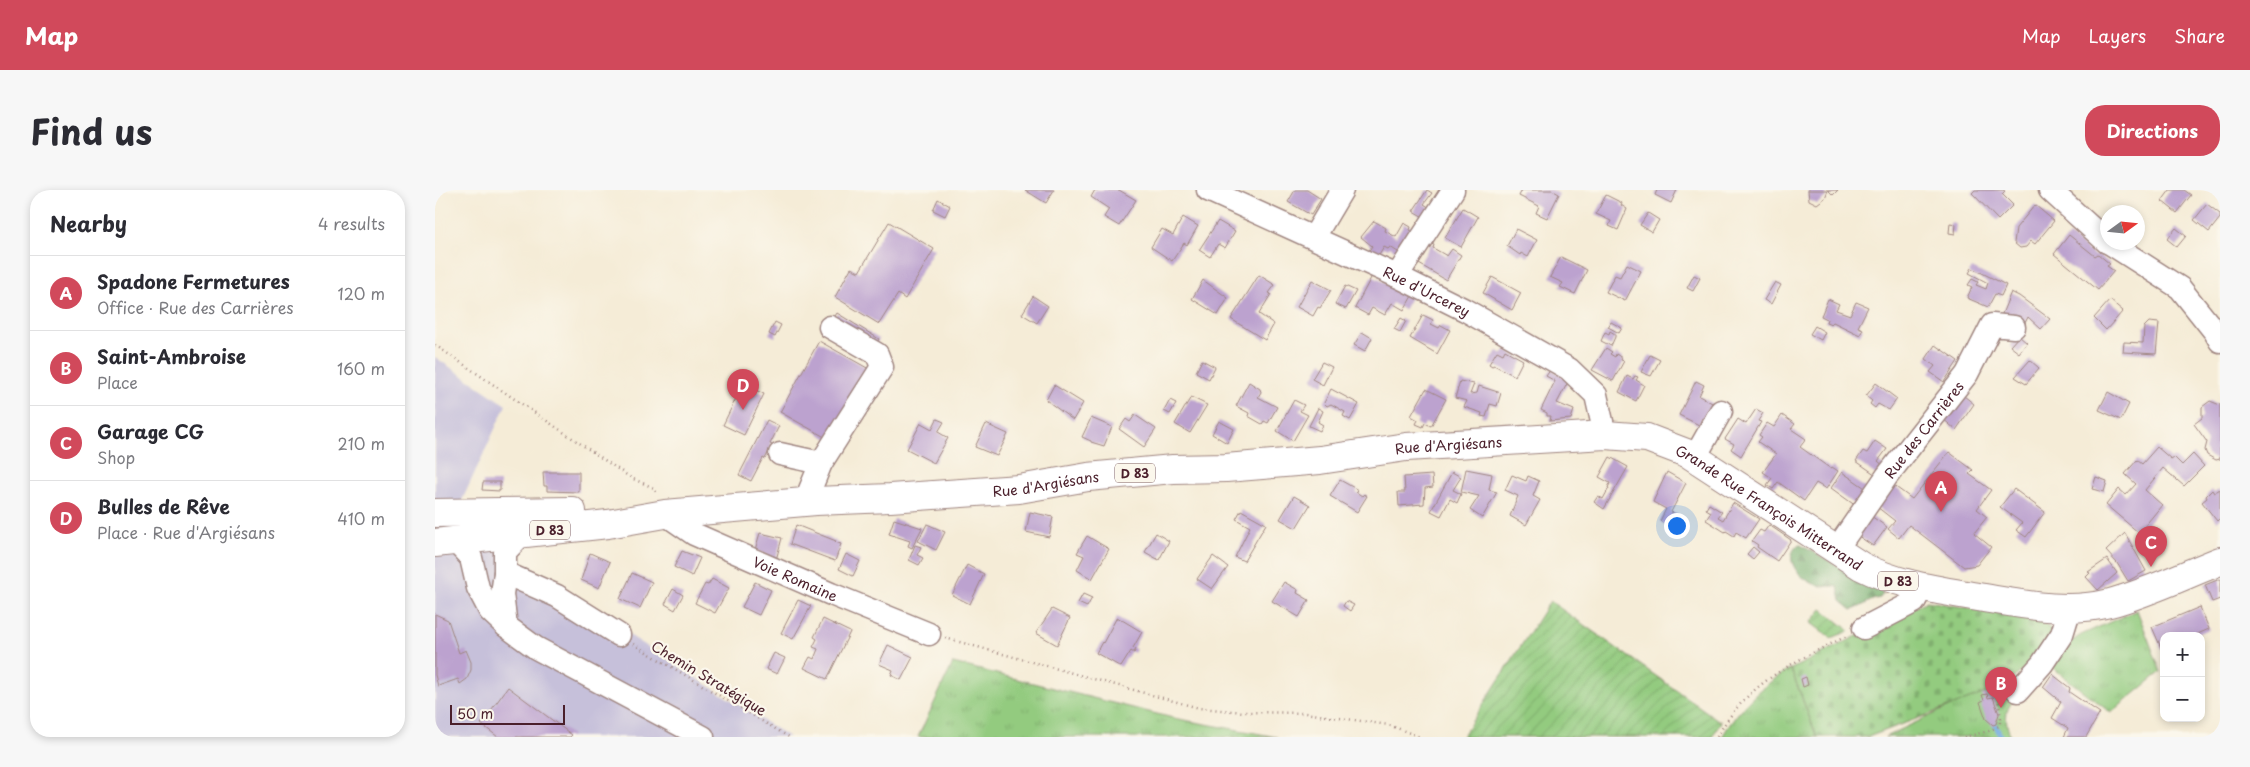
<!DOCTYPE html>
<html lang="en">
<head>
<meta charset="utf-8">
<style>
  body { margin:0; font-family:"Playpen Sans",sans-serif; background:#f7f7f7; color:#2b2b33 }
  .controls { position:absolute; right:15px; bottom:15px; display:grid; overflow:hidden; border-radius:10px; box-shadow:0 2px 8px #0003 }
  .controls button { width:45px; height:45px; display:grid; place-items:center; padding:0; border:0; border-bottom:1px solid #e1e1e2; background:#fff; color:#2b2b33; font:25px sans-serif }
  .compass { position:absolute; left:1665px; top:15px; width:45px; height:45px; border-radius:50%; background:#fff; box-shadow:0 2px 8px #0003; rotate:75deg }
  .scale { position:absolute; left:15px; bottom:12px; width:115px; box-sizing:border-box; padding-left:5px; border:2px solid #4a1f2b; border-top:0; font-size:14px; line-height:18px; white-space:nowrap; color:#4a1f2b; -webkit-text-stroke:4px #fbf7ec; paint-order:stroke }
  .you { position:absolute; left:1241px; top:335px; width:18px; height:18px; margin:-12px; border:4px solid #fff; border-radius:50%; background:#1a73e8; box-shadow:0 0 0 8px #1a73e833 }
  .badge { display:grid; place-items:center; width:32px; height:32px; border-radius:50%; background:#d1495b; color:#fff; font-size:16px; font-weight:700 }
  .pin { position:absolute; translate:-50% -41px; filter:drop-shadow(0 1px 2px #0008) }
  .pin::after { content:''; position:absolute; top:26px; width:18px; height:15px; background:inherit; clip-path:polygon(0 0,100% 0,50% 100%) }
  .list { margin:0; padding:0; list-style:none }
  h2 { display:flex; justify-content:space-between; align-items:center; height:65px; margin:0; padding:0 20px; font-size:21px }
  h2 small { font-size:16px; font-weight:400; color:#7c7c81 }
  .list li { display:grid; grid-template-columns:32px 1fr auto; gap:15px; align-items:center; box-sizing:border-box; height:75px; padding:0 20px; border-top:1px solid #e1e1e2 }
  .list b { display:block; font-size:19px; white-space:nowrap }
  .list p { margin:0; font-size:16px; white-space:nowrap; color:#7c7c81 }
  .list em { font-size:16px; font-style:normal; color:#7c7c81 }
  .map { position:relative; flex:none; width:1785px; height:547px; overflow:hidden; border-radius:20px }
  header { display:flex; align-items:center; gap:30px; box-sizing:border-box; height:70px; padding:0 25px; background:#d1495b; color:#fff }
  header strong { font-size:24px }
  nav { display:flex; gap:28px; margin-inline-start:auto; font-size:18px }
  .intro { display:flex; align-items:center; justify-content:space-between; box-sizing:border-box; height:120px; padding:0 30px }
  h1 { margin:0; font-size:35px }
  .button { padding:12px 22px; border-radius:20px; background:#d1495b; color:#fff; font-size:18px; font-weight:700 }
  main { display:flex; gap:30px; padding:0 30px }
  aside { flex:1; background:#fff; border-radius:20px; box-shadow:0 2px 8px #0003 }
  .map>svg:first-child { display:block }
  .industrial { fill:#c6c0da }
  .grass { fill:url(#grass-tufts); stroke:#6e7555 }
  .forest { fill:url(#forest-firs); stroke:#60674c }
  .cemetery { fill:url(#cemetery-stones); stroke:#6e7555 }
  .garden { fill:url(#garden-furrows); stroke:#6e7555 }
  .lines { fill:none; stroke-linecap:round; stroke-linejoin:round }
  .stream { stroke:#71a9e0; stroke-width:4.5 }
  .building { fill:#bca2cf }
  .minor-casing { stroke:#a08681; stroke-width:25 }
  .major-casing { stroke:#a08681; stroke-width:30 }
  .path { stroke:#a08681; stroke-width:2.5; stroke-dasharray:1 4; stroke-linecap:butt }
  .minor { stroke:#fff; stroke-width:22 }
  .major { stroke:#fff; stroke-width:28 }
  .labels { text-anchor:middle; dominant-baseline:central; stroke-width:4.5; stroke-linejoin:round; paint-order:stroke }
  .shield { fill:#fbf7ec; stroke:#7f6065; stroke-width:1 }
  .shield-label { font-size:12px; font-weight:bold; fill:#4a1f2b }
  .street-label { font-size:14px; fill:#4a1f2b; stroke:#fbf7ec }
</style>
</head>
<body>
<header>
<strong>Map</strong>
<nav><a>Map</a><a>Layers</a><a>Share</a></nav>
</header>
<div class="intro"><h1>Find us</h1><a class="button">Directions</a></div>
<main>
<aside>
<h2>Nearby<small>4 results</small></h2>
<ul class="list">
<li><span class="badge">A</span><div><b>Spadone Fermetures</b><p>Office · Rue des Carrières</p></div><em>120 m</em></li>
<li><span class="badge">B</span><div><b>Saint-Ambroise</b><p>Place</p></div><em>160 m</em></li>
<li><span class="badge">C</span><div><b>Garage CG</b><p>Shop</p></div><em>210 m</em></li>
<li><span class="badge">D</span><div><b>Bulles de Rêve</b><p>Place · Rue d'Argiésans</p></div><em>410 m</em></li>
</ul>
</aside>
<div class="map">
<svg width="1785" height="547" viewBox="0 0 1785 547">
  <defs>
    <pattern id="grass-tufts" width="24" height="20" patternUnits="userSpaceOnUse" patternTransform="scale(1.25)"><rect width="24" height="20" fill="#93cb7f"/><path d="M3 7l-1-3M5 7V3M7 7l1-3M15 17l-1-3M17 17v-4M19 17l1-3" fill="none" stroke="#80ae6e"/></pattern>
    <pattern id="forest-firs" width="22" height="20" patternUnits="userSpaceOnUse" patternTransform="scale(1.25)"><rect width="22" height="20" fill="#76af6e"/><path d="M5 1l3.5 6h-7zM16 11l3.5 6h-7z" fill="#638e5b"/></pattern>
    <pattern id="cemetery-stones" width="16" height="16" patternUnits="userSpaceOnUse" patternTransform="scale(1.25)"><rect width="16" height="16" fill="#93cb7f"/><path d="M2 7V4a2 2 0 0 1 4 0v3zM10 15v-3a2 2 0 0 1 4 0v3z" fill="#80ae6e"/></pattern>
    <pattern id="garden-furrows" width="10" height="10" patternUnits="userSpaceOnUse" patternTransform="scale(1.25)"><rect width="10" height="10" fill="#93cb7f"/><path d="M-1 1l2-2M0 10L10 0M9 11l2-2" fill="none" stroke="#80ae6e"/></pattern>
  </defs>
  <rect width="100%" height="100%" fill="#fbf7ec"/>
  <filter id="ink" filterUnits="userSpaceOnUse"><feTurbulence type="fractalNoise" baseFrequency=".02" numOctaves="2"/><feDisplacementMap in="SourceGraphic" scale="10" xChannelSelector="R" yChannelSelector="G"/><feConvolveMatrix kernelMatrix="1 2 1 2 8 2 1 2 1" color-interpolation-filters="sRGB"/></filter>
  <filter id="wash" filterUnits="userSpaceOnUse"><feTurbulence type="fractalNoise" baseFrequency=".0096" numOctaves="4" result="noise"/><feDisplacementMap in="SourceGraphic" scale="20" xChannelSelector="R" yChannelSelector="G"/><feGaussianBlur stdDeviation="1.12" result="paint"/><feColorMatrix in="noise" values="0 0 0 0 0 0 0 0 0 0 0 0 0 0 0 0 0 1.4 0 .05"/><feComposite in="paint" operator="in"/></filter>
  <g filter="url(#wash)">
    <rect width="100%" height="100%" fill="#f5ecd7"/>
    <path class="industrial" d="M0,167L71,215L17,332L354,547H0Z"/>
    <path class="grass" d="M1702,420L1726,482L1676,523L1614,475L1631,455L1646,445Z
      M518,473L738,528L842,547H483Z
      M1356,479L1382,547H1287C1302,520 1329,493 1356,479Z
      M1572,495L1582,507C1568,519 1570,532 1576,547H1450L1522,513Z"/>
    <path class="forest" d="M1364,354L1446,400L1448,404L1445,408C1435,409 1428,417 1417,420L1406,411L1403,397C1397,395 1392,397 1387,396C1369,394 1344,370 1364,354Z"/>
    <path class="cemetery" d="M1492,411L1606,430L1618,442L1604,464L1572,495L1433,547H1382L1356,479Z"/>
    <path class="garden" d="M1115,411L1286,532L1277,547H1027Z
      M1387,419L1415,441L1396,448L1376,433Z"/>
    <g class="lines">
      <path class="stream" d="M1558,530L1566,547"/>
    </g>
    <g id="blocks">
      <path class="building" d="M590,0H619L611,13Z
        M660,0H684L701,10L684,36L669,27L674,19L656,7Z
        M860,0H872L886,9L876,25L853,12Z
        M992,0L997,3L989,14L998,20L992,29L978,21Z
        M1087,0H1117L1124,4L1112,28L1101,23L1104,16L1084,6Z
        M1222,0H1242L1236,13L1220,5Z
        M1373,0H1403L1398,5L1393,0L1390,8L1382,14L1374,10Z
        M1540,0H1568L1570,1L1567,4L1578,15L1563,30L1537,3Z
        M1735,0H1749L1756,5L1742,23L1727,11Z
        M1171,5L1187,13L1186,15L1192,19L1183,40L1174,36L1176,31L1161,24Z
        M503,9L515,16L510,26L498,20Z
        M1772,14L1785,24V28L1774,42L1759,30Z
        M1600,15L1619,31L1600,54L1596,51L1591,57L1585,58L1579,53L1581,38Z
        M1028,18L1043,27L1026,57L1010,48Z
        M1213,23L1224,30L1217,42L1205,35Z
        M748,27L763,36L752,55L749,53L737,71L716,57L727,39L738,45Z
        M783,31L800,41L790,58L783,54L775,67L764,60Z
        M939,31L951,38L950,41L961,47L969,33L976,37L975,40L978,42L963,62L955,57L953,59L949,57L943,67L933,62L937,56L926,47Z
        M454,32L499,59L470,109L463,104L444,134L400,107L416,78L424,82Z
        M1515,33L1521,34L1520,44L1514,43Z
        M1741,38L1751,46L1742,57L1732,49Z
        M1081,39L1102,50L1093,67L1086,63L1085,65L1072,56Z
        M1634,45L1660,66L1663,64L1675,74L1672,76L1679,81L1663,100L1619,64Z
        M996,54L999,55L998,58L1012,66L1017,59L1026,65L1011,90L984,74Z
        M1126,67L1152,80L1140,104L1125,97L1128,93L1115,87Z
        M1192,74L1206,81L1190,111L1171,102L1180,85L1185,87Z
        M1537,78L1571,95L1566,106L1560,104L1553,117L1532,108L1537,97L1533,95L1537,89L1543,92L1541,95L1551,99L1553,93L1534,83Z
        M824,85L840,95L834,103L836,104L824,124L839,134L830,150L796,129Z
        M1259,85L1265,88L1258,101L1252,98Z
        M937,86L977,106L969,120L957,113L950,125L937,118L933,125L920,118Z
        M1057,87L1086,103L1077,120L1048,103Z
        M768,90L793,108L783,125L757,109Z
        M877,90L896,100L885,118L883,117L878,126L862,117Z
        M1340,92L1346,95L1336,114L1329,110Z
        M910,96L921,101L911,119L900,114Z
        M1576,102L1584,106L1615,129L1606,139L1593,127L1589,135L1567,124Z
        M598,106L613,116L602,133L587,124Z
        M1393,109L1404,114L1401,120L1415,125L1421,112L1433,117L1423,137L1428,139L1425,145L1398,132L1396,134L1391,132L1392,129L1386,126Z
        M1675,110L1688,121L1671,140L1659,128Z
        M402,123L444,149L438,160L395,134Z
        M988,125L998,130L996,134L1004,138L1006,135L1015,140L1002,164L975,148Z
        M966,128L971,131L965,142L959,139Z
        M340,132L346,135L340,147L334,144Z
        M1176,132L1187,138L1184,143L1173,137Z
        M1714,132L1724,133L1721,164L1688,162L1689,152L1708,153L1709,137Z
        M1380,136L1390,142L1386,150L1375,144Z
        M1175,141L1180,144V147L1176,156L1166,151L1170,142L1174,144Z
        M927,142L937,148L930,161L919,155Z
        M1584,146L1592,153L1584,163L1575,156Z
        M384,151L434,179L395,250L345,222Z
        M1500,155L1523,171L1509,192L1495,182L1500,176L1491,169Z
        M1171,158L1177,162L1175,164L1180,167L1181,164L1187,168L1186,170L1189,171L1178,191L1157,180Z
        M1070,160L1088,170L1080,186L1059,175L1057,176L1054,174L1062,161L1068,164Z
        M1215,165L1225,170L1216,186L1206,182Z
        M767,170L780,177L774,189L761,182Z
        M1595,170L1604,178L1591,194L1580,187Z
        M887,172L897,177L888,195L877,189Z
        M1116,179L1134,190L1122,213L1139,220L1136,229L1115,231L1116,226H1112V223L1106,220L1120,191L1111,186Z
        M1192,186L1198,189L1200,186L1203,187L1201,190L1209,195L1201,211L1184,202Z
        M1025,191L1039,194L1035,204L1042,203L1044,196L1066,203L1062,216L1055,214L1051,227L1046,226L1047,223L1029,217L1032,211L1020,208Z
        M1261,191L1269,195L1264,206L1279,214L1271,230L1267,228L1264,235L1244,225Z
        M814,192L825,199L826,202L823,207L842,217L833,233L829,231L827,234L813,226L814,223L801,216Z
        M1441,193L1462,209L1454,220L1443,214L1440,218L1435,214L1437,211L1431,206Z
        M308,194L329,204L309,245L288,235Z
        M619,195L648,213L638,230L611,210Z
        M896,199L924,214L915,230L908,226L910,222L896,214L892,216L889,213Z
        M991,199L1011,209L996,236L990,233L988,237L981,234L983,230L976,226Z
        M1524,202L1539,214L1521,240L1507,228Z
        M1673,202L1694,214L1686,230L1664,220Z
        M756,207L772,215L755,243L740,234Z
        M735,210L741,213L735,224L729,221Z
        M859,210L869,215L865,221L873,225L858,251L842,241Z
        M1775,211L1785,215V269L1781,270L1772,265L1770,260L1772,252L1759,234L1767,228V217Z
        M883,218L888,221L883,232L888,235L885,241L874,236Z
        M1321,219L1328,223L1323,231L1326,232L1306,266L1296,259L1299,254L1290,249L1303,229L1311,234Z
        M700,225L721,239L709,257L684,239L691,229L695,232Z
        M1347,225L1360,234L1356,239L1371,249L1365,257L1396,279L1397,277L1403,281L1391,299L1381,293L1369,311L1343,292L1338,299L1332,295L1337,288L1328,282L1341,264L1323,252L1327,247L1324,245L1332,233L1339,237Z
        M656,228L677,237L669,256L656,252V251L647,247Z
        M502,229L509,232L503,242L513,248L499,273L472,259L486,233L497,239Z
        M332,230L344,236L335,254L337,255L330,269L328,268L316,291L304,285Z
        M784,231L799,239L792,253L777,244Z
        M551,234L573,244L562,266L540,257Z
        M1440,251L1452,259L1443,271L1450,277L1444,287L1421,271L1428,261L1432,263Z
        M1722,257L1736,269L1739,267L1747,275L1758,264L1769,276L1749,296L1728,278L1710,300L1727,315L1704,343L1671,315L1684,299L1691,305L1701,294L1690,284L1702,270L1707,274Z
        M1514,262L1538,280L1534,284L1556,300L1542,319L1552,327L1539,343L1556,357L1542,375L1529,377L1474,335L1464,348L1453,339L1460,331L1437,313L1454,292L1477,309Z
        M1175,267L1193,277L1169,319L1159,312L1163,306L1168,309L1174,298H1173L1175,293L1164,287Z
        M1031,279L1057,284L1054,300L1062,302L1047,328L1035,320L1044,306L1026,302Z
        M108,282H144V302L112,301V296H109Z
        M1017,282L1026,287L1018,300L1026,304L1022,313L1015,309L1006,326L996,321Z
        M1232,282L1251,293L1236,322L1243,325L1236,339L1225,331L1231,319L1218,312Z
        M1407,282L1433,300L1421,316L1396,298Z
        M997,285L998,297L990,298L989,314L964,316L963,302H970L969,287Z
        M1077,285L1091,291L1093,286L1104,291L1098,306L1105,310L1091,335L1075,326L1083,306L1070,300Z
        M1661,287L1672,291L1669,302L1657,299Z
        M905,290L923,300L921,302L927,306L929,304L932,306L922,322L895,306Z
        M48,292H65V301L47,300Z
        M1579,299L1610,322L1591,347L1581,340L1587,333L1565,317Z
        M1785,299V328L1782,331L1767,312L1772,308L1771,306L1777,300L1779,303Z
        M859,306L875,315L861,338L845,329Z
        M1298,313L1324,329L1311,348L1301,342L1299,346L1291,341L1290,342L1271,330L1276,322L1271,319L1274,314L1287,322L1283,327L1288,330Z
        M806,320L831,334L809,371L800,367L815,337L801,329Z
        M595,322L618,327L614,347L591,342Z
        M1433,324L1452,337L1438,356L1419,343Z
        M459,329L487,338L477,358L473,356L475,351L454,344Z
        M492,334L510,342L501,360L483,351Z
        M361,335L401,351L400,352L406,354L400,371L355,354Z
        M1334,335L1356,350L1342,371L1322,357L1323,355L1317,351L1325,340L1329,342Z
        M325,343L347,348L341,370L320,360Z
        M721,343L734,351L724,370L710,362Z
        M1690,343L1711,381L1693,391L1682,373L1671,361Z
        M652,346L674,359L657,389L642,380L649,366L642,363Z
        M480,355L486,357L482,365L488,368L484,375L474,370Z
        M1318,357L1324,362L1318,369L1312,364Z
        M247,361L265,368L257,386L239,377Z
        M155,363L175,372L164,398L146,390Z
        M411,364L425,371L418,386L404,379Z
        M778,366L793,377L777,399L762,389Z
        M1672,369L1682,383L1663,400L1651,387L1655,383L1653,382Z
        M532,375L549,384L535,414L517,405Z
        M197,383L217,392L205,418L185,409Z
        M277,389L294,398L280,423L260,413L270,394L273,395Z
        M1785,389V409L1777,412L1770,395Z
        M320,392L336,400L324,425L307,417Z
        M849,392L863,400L862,403L874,410L864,427L837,411Z
        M238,399L248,405L240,420L230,414Z
        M648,404L657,408L652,417L643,413Z
        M363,410L376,416L358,449L346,443Z
        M911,411L919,415L915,421L908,416Z
        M1765,417L1774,439L1758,446H1729V459L1727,460L1717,437Z
        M617,419L635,428L622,455L601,443Z
        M0,424L13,430L24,463L31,460L36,472V480L32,489L25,494L23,489L3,496L0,485Z
        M682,427L707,442L698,458L701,459L699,463L696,461L686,477L661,463L667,452L668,453Z
        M388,429L415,442L392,489L369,478L375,467L379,469L383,459L378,457L382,449L379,447Z
        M453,455L478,467L466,490L456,485L458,480L444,474Z
        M339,463L350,468L342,484L331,479Z
        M1617,484L1635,498L1634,502L1665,523L1651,547H1629L1633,538L1617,528L1626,512L1608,497Z
        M1371,487L1373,495L1368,497L1366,489Z
        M73,497L137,545L135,547H63L46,534Z
        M1552,504L1553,508L1558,507L1564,524L1561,534L1558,535L1551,529L1545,512L1549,510L1547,505Z"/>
    </g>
  </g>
  <g filter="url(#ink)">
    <use href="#blocks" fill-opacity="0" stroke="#a08681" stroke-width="1"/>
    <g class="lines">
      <g class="minor-casing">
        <g id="minor">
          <path id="s1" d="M773,0L962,86L1030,120L1134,179L1161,205L1170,245"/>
          <path d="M1615,0L1672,52"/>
          <path d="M879,47L907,0"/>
          <path d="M1673,52L1745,98L1780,142L1785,151"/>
          <path d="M962,86L1018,0"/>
          <path d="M345,264L386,273"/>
          <path d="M1260,267L1286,221"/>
          <path d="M370,312L386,273L447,177L442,164L395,137"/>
          <path id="s2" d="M230,324L259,344L396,404L494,444"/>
          <path d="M19,350L36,368L43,398L55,421L71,436L101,458L268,547"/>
          <path id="s3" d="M1401,360L1452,286L1532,184L1557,135L1579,137"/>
          <path d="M70,383L122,406L184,445"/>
          <path d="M71,436L67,404L70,383V362L88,343"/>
          <path d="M1429,438L1479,412L1487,397"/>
          <path d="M1583,501L1607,474L1627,444L1635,418"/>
        </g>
      </g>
      <g class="major-casing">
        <g id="major">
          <path d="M0,323L137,321"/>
          <path id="s4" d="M0,353L173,334L230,324L381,311L455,308L584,299L653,287L738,279L791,278L885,270L971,257L1170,245L1212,248L1254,264L1426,376C1463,395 1503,400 1543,407C1587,414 1631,424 1675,413C1713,403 1749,385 1785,371"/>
        </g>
      </g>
      <path class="path" d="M0,155L196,288L219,298L222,304
        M510,448L764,518L809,522L870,523L954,535L985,547
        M198,454L354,547
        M1282,547C1312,492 1359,472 1412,446
        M1529,547L1554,541L1564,536L1566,528L1563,510L1568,508"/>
      <use href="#minor" class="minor"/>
      <use href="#major" class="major"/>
    </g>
  </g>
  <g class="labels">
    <g class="shield">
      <rect x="680" y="273.5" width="40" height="19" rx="4"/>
      <rect x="95" y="330.5" width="40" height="19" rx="4"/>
      <rect x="1443" y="381.5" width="40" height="19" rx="4"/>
    </g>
    <g class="shield-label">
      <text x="700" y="283">D 83</text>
      <text x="115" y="340">D 83</text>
      <text x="1463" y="391">D 83</text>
    </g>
    <g class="street-label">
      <text stroke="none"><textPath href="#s1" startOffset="241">Rue d'Urcerey</textPath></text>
      <text stroke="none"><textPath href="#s3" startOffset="149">Rue des Carrières</textPath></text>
      <text stroke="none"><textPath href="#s4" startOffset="1019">Rue d'Argiésans</textPath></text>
      <text stroke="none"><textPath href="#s4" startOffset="614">Rue d'Argiésans</textPath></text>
      <text stroke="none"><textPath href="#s4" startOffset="1359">Grande Rue François Mitterrand</textPath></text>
      <text stroke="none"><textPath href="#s2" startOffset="146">Voie Romaine</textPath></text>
      <text transform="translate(274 488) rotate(31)">Chemin Stratégique</text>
    </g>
  </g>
</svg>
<div class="controls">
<button>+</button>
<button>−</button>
</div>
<svg class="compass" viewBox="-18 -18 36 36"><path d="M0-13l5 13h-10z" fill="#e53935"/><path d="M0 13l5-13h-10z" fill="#7c7c81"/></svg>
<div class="scale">50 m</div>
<div class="you"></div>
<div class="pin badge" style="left:1506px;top:322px">A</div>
<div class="pin badge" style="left:1566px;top:518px">B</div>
<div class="pin badge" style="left:1716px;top:377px">C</div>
<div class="pin badge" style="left:308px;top:220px">D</div>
</div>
</main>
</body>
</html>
